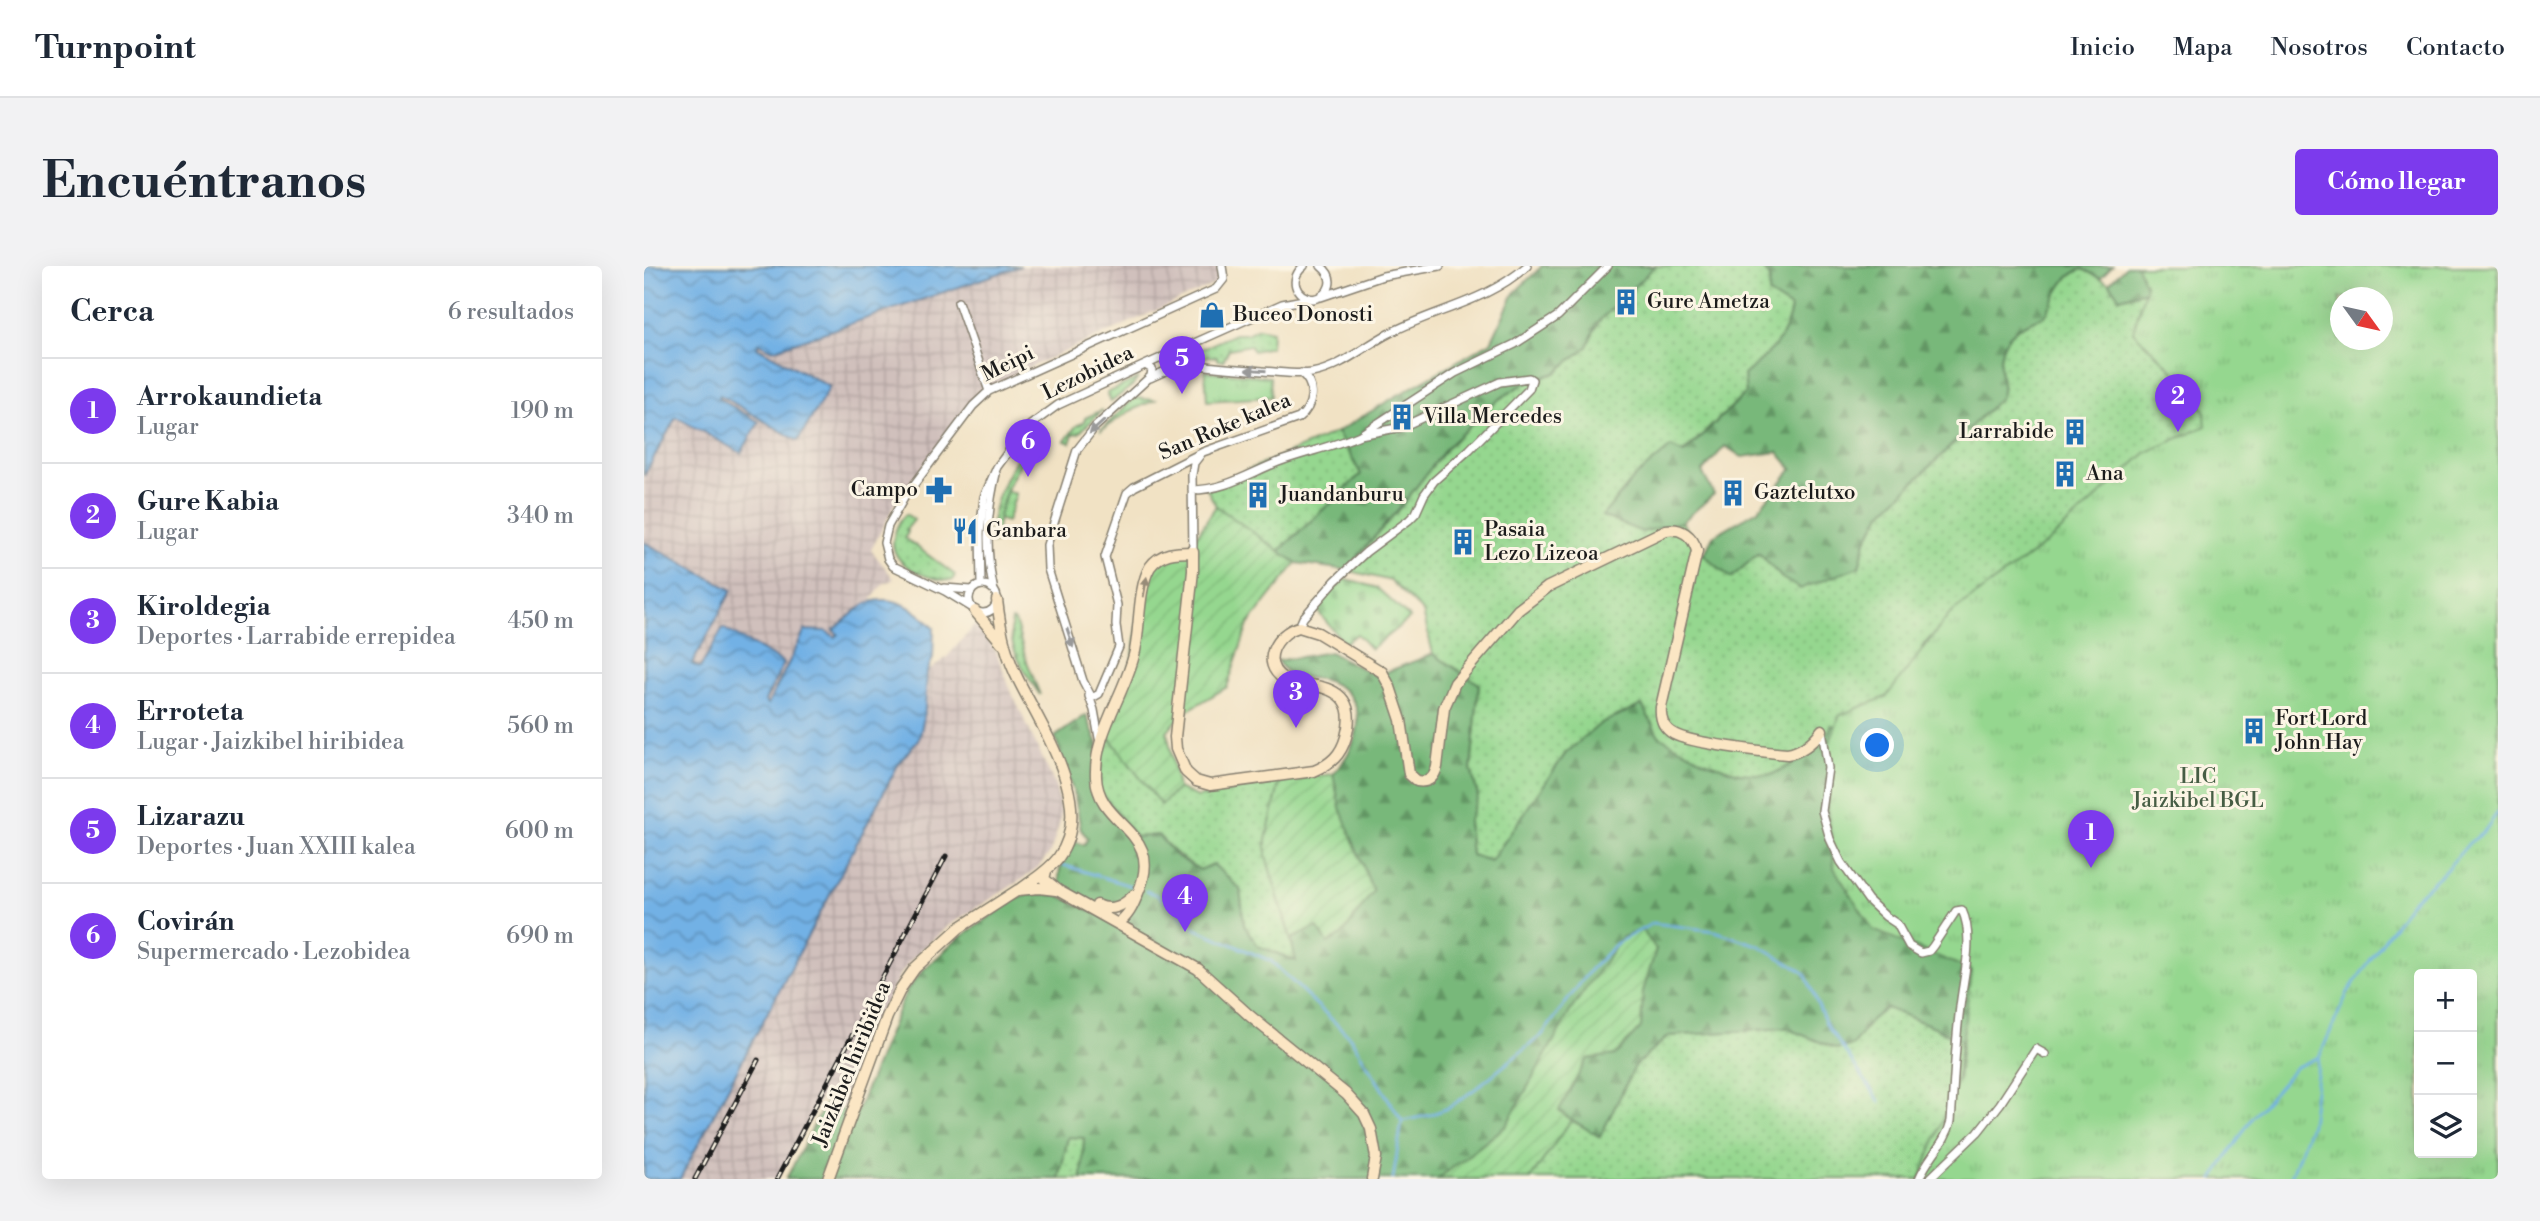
<!DOCTYPE html>
<html lang="es">
<head>
<meta charset="utf-8">
<style>
  body { margin:0; font-family:"Libre Bodoni",serif; background:#f2f2f3; color:#1f2937 }
  .controls { position:absolute; right:21px; bottom:21px; display:grid; overflow:hidden; border-radius:7px; box-shadow:0 7px 28px #0002 }
  .controls button { width:63px; height:63px; display:grid; place-items:center; padding:0; border:0; border-bottom:2px solid #e0e1e3; background:#fff; color:#1f2937; font:35px sans-serif }
  .compass { position:absolute; left:1686px; top:21px; width:63px; height:63px; border-radius:50%; background:#fff; box-shadow:0 7px 28px #0002; rotate:123deg }
  .you { position:absolute; left:1234px; top:480px; width:24px; height:24px; margin:-18px; border:5px solid #fff; border-radius:50%; background:#1a73e8; box-shadow:0 0 0 10px #1a73e833 }
  .badge { display:grid; place-items:center; width:46px; height:46px; border-radius:50%; background:#7c3aed; color:#fff; font-size:23px; font-weight:700 }
  .pin { position:absolute; translate:-50% -58px; filter:drop-shadow(0 2px 4px #0008) }
  .pin::after { content:''; position:absolute; top:37px; width:24px; height:21px; background:inherit; clip-path:polygon(0 0,100% 0,50% 100%) }
  .list { margin:0; padding:0; list-style:none }
  h2 { display:flex; justify-content:space-between; align-items:center; height:91px; margin:0; padding:0 28px; font-size:30px }
  h2 small { font-size:23px; font-weight:400; color:#747a83 }
  .list li { display:grid; grid-template-columns:46px 1fr auto; gap:21px; align-items:center; box-sizing:border-box; height:105px; padding:0 28px; border-top:2px solid #e0e1e3 }
  .list b { display:block; font-size:26px; white-space:nowrap }
  .list p { margin:0; font-size:23px; white-space:nowrap; color:#747a83 }
  .list em { font-size:23px; font-style:normal; color:#747a83 }
  .icon { flex:none; width:38px; height:38px; fill:none; stroke:currentColor; stroke-width:2; stroke-linecap:round; stroke-linejoin:round }
  .map { position:relative; flex:none; width:1854px; height:913px; overflow:hidden; border-radius:7px }
  header { display:flex; align-items:center; gap:42px; box-sizing:border-box; height:98px; padding:0 35px; background:#fff; border-bottom:2px solid #e0e1e3 }
  header strong { font-size:33px }
  nav { display:flex; gap:38px; margin-inline-start:auto; font-size:24px }
  .intro { display:flex; align-items:center; justify-content:space-between; box-sizing:border-box; height:168px; padding:0 42px }
  h1 { margin:0; font-size:49px }
  .button { padding:18px 32px; border-radius:7px; background:#7c3aed; color:#fff; font-size:24px; font-weight:700 }
  main { display:flex; gap:42px; padding:0 42px }
  aside { flex:1; background:#fff; border-radius:7px; box-shadow:0 7px 28px #0002 }
  .map>svg:first-child { display:block }
  .industrial { fill:url(#industrial-grid) }
  .grass { fill:url(#grass-dots); stroke:#587a56; stroke-width:2 }
  .forest { fill:url(#forest-firs); stroke:#4a6a4b; stroke-width:2 }
  .cemetery { fill:url(#cemetery-stones); stroke:#587a56; stroke-width:2 }
  .park { fill:url(#park-tufts); stroke:#587a56; stroke-width:2; fill-rule:evenodd }
  .garden { fill:url(#garden-furrows); stroke:#587a56; stroke-width:2 }
  .water { fill:url(#water-waves); stroke:#476680; stroke-width:2 }
  .lines { fill:none; stroke-linecap:round; stroke-linejoin:round }
  .stream { stroke:#72b1e5; stroke-width:2.5 }
  .street-casing { stroke:#867f70; stroke-width:10 }
  .secondary-casing { stroke:#867f70; stroke-width:13 }
  .street { stroke:#fff; stroke-width:7 }
  .secondary { stroke:#fbe6c4; stroke-width:10 }
  .rail-casing { stroke:#1c1c1c; stroke-width:5 }
  .rail { stroke:#fcf5e5; stroke-width:2.5; stroke-dasharray:8; stroke-linecap:butt }
  .oneway { fill:#999 }
  .oneway2 { fill:#978b78 }
  .labels { text-anchor:middle; dominant-baseline:central; stroke-width:6; stroke-linejoin:round; paint-order:stroke }
  .poi-label { font-size:21px; fill:#1c1c1c; stroke:#fcf5e5; text-anchor:start }
  .street-label { font-size:21px; fill:#1c1c1c; stroke:#fcf5e5 }
  .park-label { font-size:21px; fill:#465d44; stroke:#fcf5e5 }
</style>
</head>
<body>
<header>
<strong>Turnpoint</strong>
<nav><a>Inicio</a><a>Mapa</a><a>Nosotros</a><a>Contacto</a></nav>
</header>
<div class="intro"><h1>Encuéntranos</h1><a class="button">Cómo llegar</a></div>
<main>
<aside>
<h2>Cerca<small>6 resultados</small></h2>
<ul class="list">
<li><span class="badge">1</span><div><b>Arrokaundieta</b><p>Lugar</p></div><em>190 m</em></li>
<li><span class="badge">2</span><div><b>Gure Kabia</b><p>Lugar</p></div><em>340 m</em></li>
<li><span class="badge">3</span><div><b>Kiroldegia</b><p>Deportes · Larrabide errepidea</p></div><em>450 m</em></li>
<li><span class="badge">4</span><div><b>Erroteta</b><p>Lugar · Jaizkibel hiribidea</p></div><em>560 m</em></li>
<li><span class="badge">5</span><div><b>Lizarazu</b><p>Deportes · Juan XXIII kalea</p></div><em>600 m</em></li>
<li><span class="badge">6</span><div><b>Covirán</b><p>Supermercado · Lezobidea</p></div><em>690 m</em></li>
</ul>
</aside>
<div class="map">
<svg width="1854" height="913" viewBox="0 0 1854 913">
  <defs>
    <pattern id="industrial-grid" width="8" height="8" patternUnits="userSpaceOnUse" patternTransform="scale(1.75)"><rect width="8" height="8" fill="#d0c0bc"/><path d="M0 4h8M4 0v8" fill="none" stroke="#b2a4a1"/></pattern>
    <pattern id="grass-dots" width="8" height="8" patternUnits="userSpaceOnUse" patternTransform="scale(1.75)"><rect width="8" height="8" fill="#95d78f"/><path d="M2 2h.1M6 6h.1" fill="none" stroke="#80b87b" stroke-width="1.8" stroke-linecap="round"/></pattern>
    <pattern id="forest-firs" width="22" height="20" patternUnits="userSpaceOnUse" patternTransform="scale(1.75)"><rect width="22" height="20" fill="#78b87a"/><path d="M5 1l3.5 6h-7zM16 11l3.5 6h-7z" fill="#629563"/></pattern>
    <pattern id="cemetery-stones" width="16" height="16" patternUnits="userSpaceOnUse" patternTransform="scale(1.75)"><rect width="16" height="16" fill="#95d78f"/><path d="M2 7V4a2 2 0 0 1 4 0v3zM10 15v-3a2 2 0 0 1 4 0v3z" fill="#80b87b"/></pattern>
    <pattern id="park-tufts" width="24" height="20" patternUnits="userSpaceOnUse" patternTransform="scale(1.75)"><rect width="24" height="20" fill="#95d78f"/><path d="M3 7l-1-3M5 7V3M7 7l1-3M15 17l-1-3M17 17v-4M19 17l1-3" fill="none" stroke="#80b87b"/></pattern>
    <pattern id="garden-furrows" width="10" height="10" patternUnits="userSpaceOnUse" patternTransform="scale(1.75)"><rect width="10" height="10" fill="#95d78f"/><path d="M-1 1l2-2M0 10L10 0M9 11l2-2" fill="none" stroke="#80b87b"/></pattern>
    <pattern id="water-waves" width="16" height="10" patternUnits="userSpaceOnUse" patternTransform="scale(1.75)"><rect width="16" height="10" fill="#72b1e5"/><path d="M0 5q4-4 8 0t8 0" fill="none" stroke="#5d8fb9"/></pattern>
  </defs>
  <rect width="100%" height="100%" fill="#fcf5e5"/>
  <filter id="ink" filterUnits="userSpaceOnUse"><feTurbulence type="fractalNoise" baseFrequency=".0143" numOctaves="2"/><feDisplacementMap in="SourceGraphic" scale="14" xChannelSelector="R" yChannelSelector="G"/><feConvolveMatrix kernelMatrix="1 2 1 2 8 2 1 2 1" color-interpolation-filters="sRGB"/></filter>
  <filter id="wash" filterUnits="userSpaceOnUse"><feTurbulence type="fractalNoise" baseFrequency=".00686" numOctaves="4" result="noise"/><feDisplacementMap in="SourceGraphic" scale="28" xChannelSelector="R" yChannelSelector="G"/><feGaussianBlur stdDeviation="1.57" result="paint"/><feColorMatrix in="noise" values="0 0 0 0 0 0 0 0 0 0 0 0 0 0 0 0 0 1.4 0 .05"/><feComposite in="paint" operator="in"/></filter>
  <g filter="url(#wash)">
    <rect width="100%" height="100%" fill="#f1e2c4"/>
    <path class="industrial" d="M377,0H574L576,9L571,18L336,124L251,238L227,284L250,313L239,318L225,337L190,363L194,368L191,371L161,365L124,438L120,436L79,362L56,402L48,398L88,324L0,276V210L32,151L74,132L76,129L155,174L185,121L113,81L115,77L129,84Z
      M331,359L342,369L351,383L367,425L411,519L417,544L416,556L406,587L395,600L380,612L304,660L267,694L256,709L239,743L200,841L178,829L134,913H36L255,497L276,471L281,444L283,406L303,391Z"/>
    <path class="grass" d="M1011,0H1117L1126,12L1125,28L1147,42C1141,76 1125,88 1100,109L1102,127L1039,187L998,266L1038,256L1060,289L1087,312L1115,287L1138,312L1215,301L1222,274L1237,248L1356,132C1360,123 1358,120 1357,110C1351,74 1369,61 1401,50C1411,33 1418,8 1439,3L1465,17L1476,32L1530,17L1567,160L1248,483L1179,476C1164,488 1147,502 1129,508C1103,517 1038,488 1017,472C1009,465 1003,449 998,439L922,487L847,595L827,589L824,556L834,530L827,503L835,418L789,388L779,346L747,315L702,304L759,238L803,181L854,134L881,117L911,107L942,81L954,56Z
      M614,62L628,65L627,81L609,85L606,79L585,83L579,95L573,94V91L562,90L561,93L542,90L591,68H603Z
      M494,112L489,119L467,136L463,127Z
      M490,132L511,134L486,145L456,165Z
      M459,144L435,167L429,168L426,177L421,175L432,160L440,156L441,152Z
      M693,166L717,208L635,285L572,240L561,219L583,213Z
      M389,168L390,176C368,208 353,237 352,277L347,278C346,235 365,202 389,168Z
      M262,248L270,254L262,264L264,266L261,272L311,309L308,315C283,314 240,298 251,267C253,260 256,253 262,248Z
      M368,354L371,355L382,393L396,429C382,408 362,381 368,354Z
      M461,466L517,539L534,522L553,531L636,515L622,574V590L653,695L614,680L600,659L596,623C560,606 540,599 514,569L492,571L453,522Z
      M1242,742L1291,761L1317,775L1308,866L1283,913H886L927,854L956,870L991,800L1024,770L1142,762L1193,783L1209,779L1227,754Z
      M424,871L440,872L438,913H415Z"/>
    <path class="forest" d="M898,0H1011L954,56L943,81L911,107L881,117L854,134L803,181L759,238L702,304L652,297L635,285L717,208L693,166L754,129L847,76L870,27Z
      M1117,0H1468L1456,12L1439,3C1418,8 1411,33 1401,50C1369,61 1351,74 1357,110C1358,120 1360,123 1356,132L1237,248L1222,274L1215,301L1156,323L1138,312L1115,287L1087,312L1060,289L1069,270L1114,244L1148,203L1134,186L1098,191L1081,180L1058,206L1070,228L1038,256L998,266L958,250L991,211L1027,181L1040,187L1102,127L1100,109C1124,88 1141,76 1147,42L1125,28L1126,12Z
      M1482,0H1798L1738,32H1696V74L1370,540L1308,866L1317,775L1291,761L1242,742L1227,754L1209,779L1193,783L1142,762L1024,770L991,800L956,871L914,845L943,793L971,789L997,761L999,725L1012,683L978,672L927,744L862,860L794,913H438L440,872L424,871L415,913H142L182,836L211,850L262,725L279,704L315,672L372,633L386,628L414,629L480,661L488,640L480,638L453,639L416,618C412,601 422,590 430,575L440,579L444,572L437,564L431,531L411,471L442,449L455,480L453,522L492,571L514,569L532,590L556,604L569,598L596,623L600,659L614,680L652,695L647,673L673,660L698,669L729,625L696,542L689,508C714,482 731,435 686,416C663,407 651,420 633,395L686,386L732,410L789,388L835,418L827,503L834,530L824,556L827,589L847,595L922,487L957,457L998,439L1015,470L1060,495L1094,507L1127,509L1160,492L1179,476L1188,459L1248,483L1279,380L1298,359L1567,160L1530,17L1476,32L1465,17Z"/>
    <path class="cemetery" d="M702,313L733,322L766,352L727,383L713,368L700,377L670,341Z"/>
    <path class="park" d="M1493,0H1854V913H1276L1314,813L1327,704L1229,664L1190,602L1184,542L1185,478L1196,449L1242,431L1306,348L1405,275L1503,186L1562,160L1560,144L1526,101L1489,66L1502,20ZM1696,32H1738V74H1696ZM1775,708H1828V887H1775Z
      M561,105L626,111L627,131L563,135Z
      M363,225L372,228L363,256L354,253Z"/>
    <path class="garden" d="M572,240L652,297L604,359L583,421L541,446L523,465L534,522L517,539L461,466L488,394L501,317L515,292L542,286Z
      M689,508L696,542L729,625L698,669L684,677L673,661L647,673L622,590V574L636,515Z
      M998,664L1012,683L999,725L997,761L971,789L943,793L915,844L927,854L886,913H794L862,860L927,744L978,671Z"/>
    <path class="water" d="M0,0H377L129,84L115,77L113,81L186,121L154,175L76,129L74,132L115,156L97,187L32,151L0,210Z
      M0,276L88,324L48,398L56,402L79,362L140,397L121,435L124,438L161,364L182,365L191,371L194,368L189,364C200,356 213,341 226,336C252,328 273,344 290,362L289,392L283,406L281,444L276,471L255,497L36,913H0Z"/>
    <g class="lines">
      <path class="stream" d="M419,599L487,620
        M502,625L513,629L552,663L627,695L706,771L758,855L749,913
        M758,855L786,849L806,841L831,823L898,769L946,704L973,677L1009,657L1071,665L1116,680L1161,707L1182,758L1236,836
        M1569,913L1608,852L1652,801L1675,791
        M1646,913L1667,858L1675,791L1704,726L1766,637L1802,604L1825,577L1839,567L1854,546"/>
    </g>
  </g>
  <g filter="url(#ink)">
    <g class="lines">
      <g class="street-casing">
        <path id="street" d="M660,0C645,12 650,30 669,33C687,29 692,12 677,0
          M677,31L739,10L796,0
          M314,36L345,125
          M518,91C551,101 585,102 619,105C635,106 652,109 668,107C696,102 719,81 744,68C791,43 841,37 883,0
          M501,99L508,103L507,110L451,161L433,184L403,279L404,303L439,415L448,432L455,428L475,381L472,359L473,339L461,291L483,227L490,221L559,186L655,152C669,141 673,119 657,107
          M506,112L539,97
          M548,224C582,224 607,206 637,195C663,186 690,180 716,169L811,107L871,78L914,50L964,0
          M549,286L548,209L550,197L557,188
          M325 333a14 14 0 1 1 28 0a14 14 0 1 1-28 0Z
          M337,319L336,267L340,231L353,201L381,163L414,139L501,99L638,38L665,33
          M300,322L328,324
          M350,325C341,285 342,248 352,208
          M327,341L301,325L249,300L244,293L240,277L244,260L260,232L329,140L345,125L572,23L580,13L578,0
          M655,361L659,352L691,315L722,286L765,254L772,247L780,229L790,215L825,184L885,123L888,114L885,112L856,116L758,161L716,169
          M445,430L450,444L455,472
          M1178,464L1184,502L1178,545L1186,573L1197,596L1224,634L1241,650L1253,658L1265,680L1277,687L1285,685L1289,680L1312,645L1318,644C1331,672 1319,712 1316,741C1311,779 1310,818 1307,855C1302,877 1283,892 1275,913
          M1285,913L1334,866L1356,838L1392,783L1401,788"/>
      </g>
      <g class="secondary-casing">
        <path id="secondary" d="M353,334C356,359 360,383 371,407C394,457 454,538 414,592C404,605 390,613 377,623
          M331,345L358,377
          M402,605L400,613L415,625L554,703L606,750L702,828L720,848L727,863L732,891L728,913
          M453,639C468,646 479,640 490,629
          M478,654C486,647 490,637 494,627C522,563 454,562 452,511C450,466 482,427 491,385C496,362 494,321 506,301C517,286 532,286 549,286V305L531,471L532,483L542,506L552,515L566,519L670,505C687,498 697,489 702,471C711,438 698,423 666,419C657,418 647,419 640,413C615,397 632,367 655,361L674,367L738,406L746,421L757,454L765,508L773,515C785,517 790,512 793,501L800,442L811,417L874,344L904,321L1022,264C1037,261 1049,270 1053,285L1017,441C1016,453 1019,462 1030,468C1045,477 1122,486 1143,488C1158,486 1169,476 1178,464
          M184,913L243,751L257,722L271,702L315,662L374,624L395,622L412,624"/>
      </g>
      <use href="#street" class="street"/>
      <use href="#secondary" class="secondary"/>
      <g class="rail-casing">
        <path id="rail" d="M51,913L114,794
          M133,913L302,590"/>
      </g>
      <use href="#rail" class="rail"/>
    </g>
    <defs><path id="oneway-solid" d="M-6-.8H1V-3.2L6.5 0L1 3.2V.8H-6Z" transform="scale(1.75)"/></defs>
    <g class="oneway">
      <use href="#oneway-solid" transform="translate(612 104) rotate(-176)"/>
      <use href="#oneway-solid" transform="translate(453 161) rotate(138)"/>
      <use href="#oneway-solid" transform="translate(426 372) rotate(72)"/>
    </g>
    <use class="oneway2" href="#oneway-solid" transform="translate(501 321) rotate(-80)"/>
  </g>
  <defs>
    <g id="building-bare" transform="scale(2.1)"><path d="M-4-6H4V6H1V3H-1V6H-4ZM-2.5-4.3h1.7v1.8h-1.7ZM.8-4.3h1.7v1.8H.8ZM-2.5-1h1.7V.8h-1.7ZM.8-1h1.7V.8H.8Z" fill="#1f6fb2" stroke="#fcf5e5" stroke-width="2.5" paint-order="stroke"/></g>
    <g id="shop-bare" transform="scale(2.1)"><path d="M-5-2.5h2.3a2.7 3.5 0 0 1 5.4 0H5L5.5 6h-11ZM-1.5-2.5h3a1.5 2.3 0 0 0-3 0Z" fill="#1f6fb2" stroke="#fcf5e5" stroke-width="2.5" paint-order="stroke"/></g>
    <g id="pharmacy-bare" transform="scale(2.1)"><path d="M-2-6h4v4h4v4h-4v4h-4v-4h-4v-4h4Z" fill="#1f6fb2" stroke="#fcf5e5" stroke-width="2.5" paint-order="stroke"/></g>
    <g id="restaurant-bare" transform="scale(2.1)"><path d="M-5-6h1v4h1v-4h1v4h1v-4h1v5L-1.5 .5V6h-2V.5L-5-1ZM5-6V6H3V1.5H1.5Q1.5-4 5-6Z" fill="#1f6fb2" stroke="#fcf5e5" stroke-width="2.5" paint-order="stroke"/></g>
  </defs>
  <g fill-rule="evenodd">
    <use href="#building-bare" x="982" y="36"/>
    <use href="#shop-bare" x="568" y="49"/>
    <use href="#building-bare" x="758" y="151"/>
    <use href="#building-bare" x="1431" y="166"/>
    <use href="#building-bare" x="1421" y="208"/>
    <use href="#pharmacy-bare" x="295" y="224"/>
    <use href="#building-bare" x="1089" y="227"/>
    <use href="#building-bare" x="614" y="229"/>
    <use href="#restaurant-bare" x="321" y="265"/>
    <use href="#building-bare" x="819" y="276"/>
    <use href="#building-bare" x="1610" y="465"/>
  </g>
  <g class="labels">
    <g class="poi-label">
      <text x="1003" y="36">Gure Ametza</text>
      <text x="589" y="49">Buceo Donosti</text>
      <text x="779" y="151">Villa Mercedes</text>
      <text x="1410" y="166" text-anchor="end">Larrabide</text>
      <text x="1442" y="208">Ana</text>
      <text x="274" y="224" text-anchor="end">Campo</text>
      <text x="1110" y="227">Gaztelutxo</text>
      <text x="635" y="229">Juandanburu</text>
      <text x="840" y="264">Pasaia<tspan x="840" dy="24">Lezo Lizeoa</tspan></text>
      <text x="342" y="265">Ganbara</text>
      <text x="1631" y="453">Fort Lord<tspan x="1631" dy="24">John Hay</tspan></text>
    </g>
    <g class="street-label">
      <text transform="translate(364 98) rotate(-26)">Meipi</text>
      <text transform="translate(444 107) rotate(-26)">Lezobidea</text>
      <text transform="translate(581 161) rotate(-23)">San Roke kalea</text>
      <text transform="translate(208 798) rotate(-68)">Jaizkibel hiribidea</text>
    </g>
    <g class="park-label">
      <text x="1554" y="511">LIC<tspan x="1554" dy="24">Jaizkibel BGL</tspan></text>
    </g>
  </g>
</svg>
<div class="controls">
<button>+</button>
<button>−</button>
<button><svg class="icon" aria-label="layers" viewBox="0 0 24 24"><path d="M12 4l9 5-9 5-9-5zM3 14l9 5 9-5"/></svg></button>
</div>
<svg class="compass" viewBox="-18 -18 36 36"><path d="M0-13l5 13h-10z" fill="#e53935"/><path d="M0 13l5-13h-10z" fill="#747a83"/></svg>
<div class="you"></div>
<div class="pin badge" style="left:1447px;top:602px">1</div>
<div class="pin badge" style="left:1534px;top:166px">2</div>
<div class="pin badge" style="left:652px;top:462px">3</div>
<div class="pin badge" style="left:541px;top:666px">4</div>
<div class="pin badge" style="left:538px;top:128px">5</div>
<div class="pin badge" style="left:384px;top:211px">6</div>
</div>
</main>
</body>
</html>
